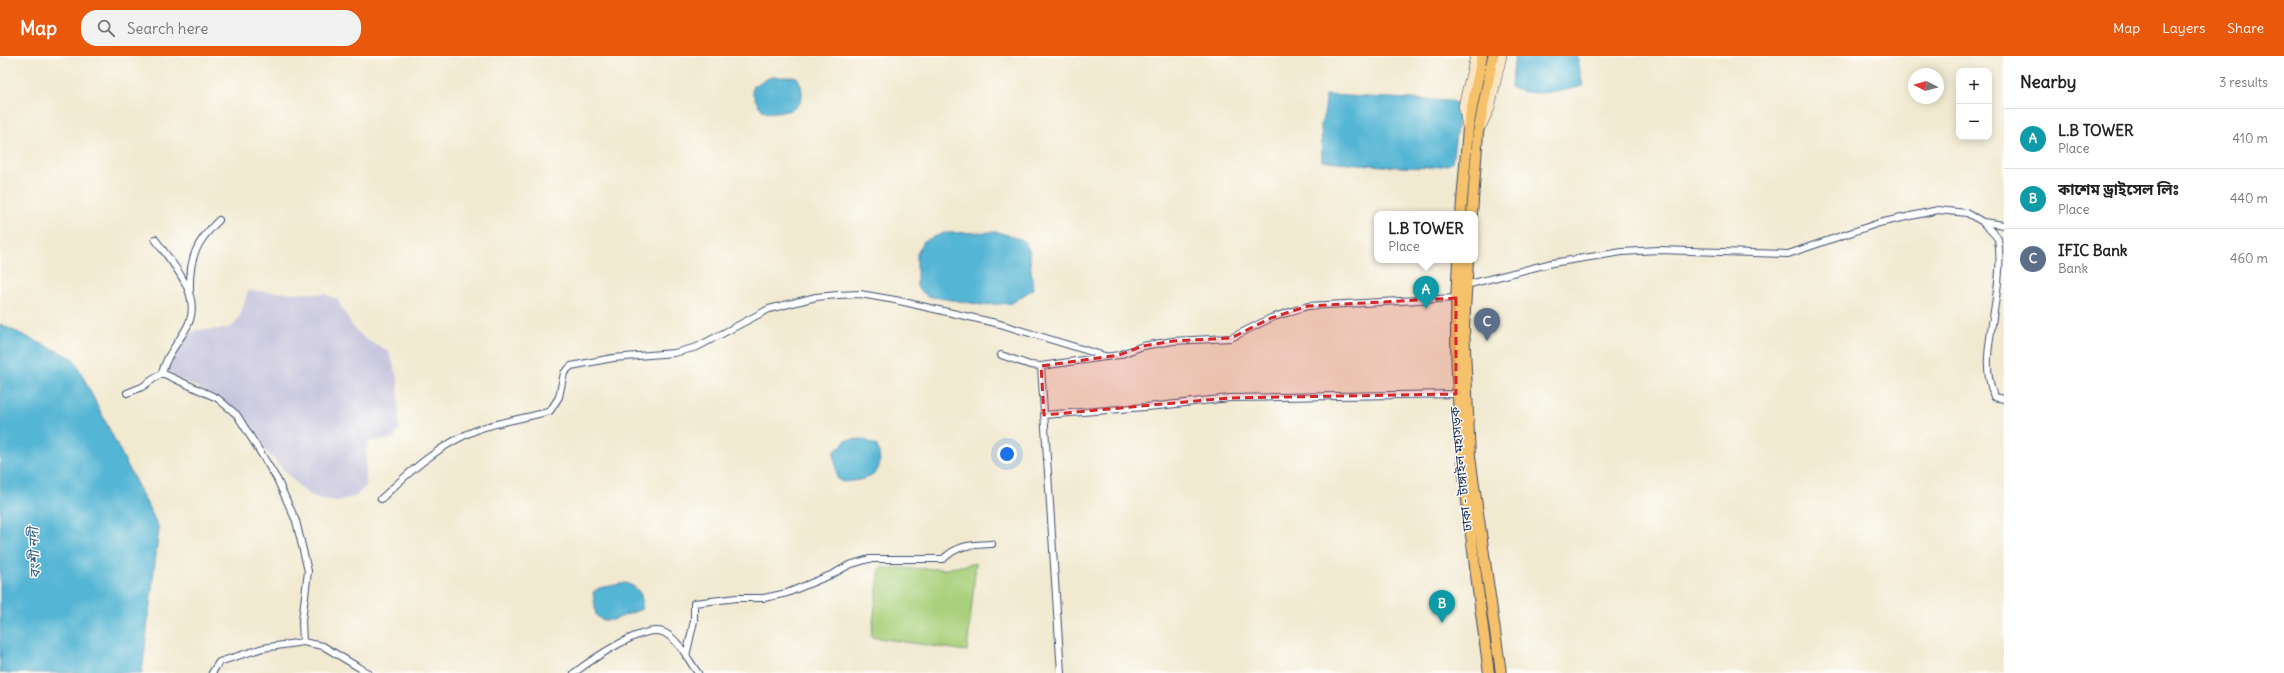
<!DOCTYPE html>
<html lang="en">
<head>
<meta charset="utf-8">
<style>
  body { margin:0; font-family:Delius,"Noto Sans Bengali",sans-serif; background:#f2f2f2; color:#222 }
  .controls { position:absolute; right:12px; top:12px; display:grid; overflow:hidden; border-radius:8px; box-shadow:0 2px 10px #0003 }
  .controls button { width:36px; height:36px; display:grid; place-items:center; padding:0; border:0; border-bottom:1px solid #e0e0e0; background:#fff; color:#222; font:20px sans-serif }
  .compass { position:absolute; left:1908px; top:12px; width:36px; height:36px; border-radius:50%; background:#fff; box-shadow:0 2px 10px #0003; rotate:276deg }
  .you { position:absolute; left:1007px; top:398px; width:14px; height:14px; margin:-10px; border:3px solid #fff; border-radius:50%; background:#1a73e8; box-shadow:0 0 0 6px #1a73e833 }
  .badge { display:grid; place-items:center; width:26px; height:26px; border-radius:50%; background:#ea580c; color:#fff; font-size:13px; font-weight:700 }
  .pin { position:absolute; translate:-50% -33px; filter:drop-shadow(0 1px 2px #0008) }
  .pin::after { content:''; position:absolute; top:21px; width:14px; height:12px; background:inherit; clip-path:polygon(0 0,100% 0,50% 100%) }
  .popup { position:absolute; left:1374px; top:155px; width:104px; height:52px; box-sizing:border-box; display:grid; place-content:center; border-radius:8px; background:#fff; filter:drop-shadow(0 1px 3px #0005); font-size:13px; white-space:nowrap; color:#767676 }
  .popup b { font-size:15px; color:#222 }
  .popup::after { content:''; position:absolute; left:50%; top:100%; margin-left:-8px; border:8px solid transparent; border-top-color:#fff }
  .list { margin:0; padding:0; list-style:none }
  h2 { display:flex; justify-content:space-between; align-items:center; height:52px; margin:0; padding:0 16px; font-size:17px }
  h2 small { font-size:13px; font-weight:400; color:#767676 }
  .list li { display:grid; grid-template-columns:26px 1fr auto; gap:12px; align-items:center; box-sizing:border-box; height:60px; padding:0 16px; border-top:1px solid #e0e0e0 }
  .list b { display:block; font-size:15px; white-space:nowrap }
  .list p { margin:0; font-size:13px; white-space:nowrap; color:#767676 }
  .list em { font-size:13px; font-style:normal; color:#767676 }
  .icon { flex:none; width:22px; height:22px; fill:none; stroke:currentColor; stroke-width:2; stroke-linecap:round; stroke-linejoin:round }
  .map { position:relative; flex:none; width:2004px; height:617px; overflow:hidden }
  header { display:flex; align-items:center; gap:24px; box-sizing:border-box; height:56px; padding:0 20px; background:#ea580c; color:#fff }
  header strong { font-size:19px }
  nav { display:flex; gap:22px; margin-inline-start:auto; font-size:14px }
  .search { width:280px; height:36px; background:#f2f2f2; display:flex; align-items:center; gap:10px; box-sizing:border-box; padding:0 14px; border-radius:16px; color:#767676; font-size:15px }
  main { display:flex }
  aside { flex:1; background:#fff }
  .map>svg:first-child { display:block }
  .industrial { fill:#c3c1db }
  .green { fill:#a9d07b; stroke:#62806c }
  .water { fill:#55b5d4; stroke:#387299 }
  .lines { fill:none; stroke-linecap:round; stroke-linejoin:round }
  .minor-casing { stroke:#3b4b6f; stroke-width:8 }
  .secondary-casing { stroke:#3b4b6f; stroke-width:10 }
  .trunk-casing { stroke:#3b4b6f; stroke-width:12 }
  .minor { stroke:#fff; stroke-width:6 }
  .secondary { stroke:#fbe6c4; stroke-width:9 }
  .trunk { stroke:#f5c16b; stroke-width:10 }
  .marked { fill:#d62828; fill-opacity:0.2; stroke:#d62828; stroke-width:3; stroke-dasharray:8 5; stroke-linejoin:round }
  .labels { text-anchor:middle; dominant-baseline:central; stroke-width:3; stroke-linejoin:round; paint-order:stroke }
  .street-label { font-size:13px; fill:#1b2f5e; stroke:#fdfcf7 }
  .water-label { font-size:14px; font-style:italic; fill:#2f5e87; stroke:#fdfcf7 }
</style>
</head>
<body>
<header>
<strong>Map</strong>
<div class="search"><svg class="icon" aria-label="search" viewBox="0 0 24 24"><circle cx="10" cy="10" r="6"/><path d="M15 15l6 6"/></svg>Search here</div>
<nav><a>Map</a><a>Layers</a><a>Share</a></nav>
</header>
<main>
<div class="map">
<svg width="2004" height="617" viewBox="0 0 2004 617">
  <rect width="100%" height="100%" fill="#fdfcf7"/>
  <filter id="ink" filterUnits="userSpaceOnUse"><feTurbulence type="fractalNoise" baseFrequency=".025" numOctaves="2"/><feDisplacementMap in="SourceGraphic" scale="8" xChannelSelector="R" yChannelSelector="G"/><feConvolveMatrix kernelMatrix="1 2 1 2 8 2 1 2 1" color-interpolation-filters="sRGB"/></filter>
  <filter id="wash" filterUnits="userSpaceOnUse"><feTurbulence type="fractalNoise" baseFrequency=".012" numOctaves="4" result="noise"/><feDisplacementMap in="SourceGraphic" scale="16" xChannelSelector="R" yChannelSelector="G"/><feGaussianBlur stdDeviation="0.9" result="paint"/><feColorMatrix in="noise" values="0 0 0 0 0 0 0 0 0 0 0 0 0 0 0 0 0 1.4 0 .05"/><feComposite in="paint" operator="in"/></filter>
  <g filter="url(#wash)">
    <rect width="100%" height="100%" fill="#f1e9d0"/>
    <path class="industrial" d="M248,235L325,238L337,243L353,271L365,283L389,295L398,324L399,372L394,382L371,386L366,392V430L355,441L337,445L319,443L309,438L300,431L255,383L220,342L173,320L168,314L184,282L196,274L222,273L232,271L240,260Z"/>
    <path class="green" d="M976,507L967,595L871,581L880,512L946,513Z"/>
    <path class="water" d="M1515,0H1577L1583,30C1565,35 1528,42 1511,31Z
      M771,21H797C808,40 801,56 778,56C774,56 768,57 765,56C759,53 754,41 752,35L753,30Z
      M1326,39L1452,45L1460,49L1452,107C1429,118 1352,106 1322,105L1321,69L1325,54Z
      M998,176L1023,184L1029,194L1033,233L1012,247L983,249L927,240L917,231V198L924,185L944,177Z
      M0,268L74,303L159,472L142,617H0Z
      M864,383L877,390C887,421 868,424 842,426L837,422L834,396L846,384Z
      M626,527C639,532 644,539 642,553L613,564H601L596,559L593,536L599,532Z"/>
  </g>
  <g filter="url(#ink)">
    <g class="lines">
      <g class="minor-casing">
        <path id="minor" d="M1983,167C1988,172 1994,177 1998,183C2004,218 1990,266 1988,301C1987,314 1990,329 1994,341L2004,343
          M155,183C172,208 204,239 187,271C178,287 166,300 162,317L217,342L237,359L277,423L296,465L308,515L302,565L303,586
          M1466,229L1552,207L1622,196L1658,194L1788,198L1879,167L1938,154L1967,157L1983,166L2004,169
          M190,234C189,202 196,186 219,164
          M1001,299L1030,309L1041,310L1119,299L1143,290L1173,285L1231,282L1271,262L1308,250L1456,242
          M1041,310L1061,617
          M127,337L142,331L162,317
          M1044,359L1158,350L1229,342L1456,338
          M381,443C410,415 440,388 479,373C502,365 527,362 550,355L559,341L564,317L571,310L613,302L674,297L697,291L769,253L816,241L838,239L860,238L895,244L1000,268L1108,301
          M686,600L694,565V547L737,542H764L787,537L833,518L849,509L869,503H943C959,488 971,489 992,488
          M212,617L219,606L263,592L303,586L323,590L368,617
          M574,617C590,605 645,566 665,577C681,586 687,603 698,617"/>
      </g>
      <g class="secondary-casing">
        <path id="secondary" d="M1482,69L1490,52L1502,0
          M1467,71L1463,50L1475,0"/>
      </g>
      <g class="trunk-casing">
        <path id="trunk" d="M1461,158L1468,72L1482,0
          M1472,158L1478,77L1493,0
          M1458,204C1449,344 1471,479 1489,617
          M1468,204L1464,271L1470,401L1501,617"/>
      </g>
      <use href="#minor" class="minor"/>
      <use href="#secondary" class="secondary"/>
      <use href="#trunk" class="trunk"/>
    </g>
  </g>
  <path class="marked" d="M1456,242V338L1229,342L1044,359L1041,310L1119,299L1143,290L1173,285L1231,282L1271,262L1308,250Z"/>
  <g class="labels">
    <g class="street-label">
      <text transform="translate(1461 413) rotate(-96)">ঢাকা - টাঙ্গাইল মহাসড়ক</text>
    </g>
    <g class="water-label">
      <text transform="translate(34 497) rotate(-92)">বংশী নদী</text>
    </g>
  </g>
</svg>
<div class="controls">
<button>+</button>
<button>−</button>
</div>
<svg class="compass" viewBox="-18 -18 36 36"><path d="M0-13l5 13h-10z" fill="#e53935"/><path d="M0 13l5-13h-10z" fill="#767676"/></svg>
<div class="you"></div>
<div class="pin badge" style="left:1426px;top:253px;background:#0f9aa8">A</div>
<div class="popup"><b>L.B TOWER</b>Place</div>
<div class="pin badge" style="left:1442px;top:567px;background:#0f9aa8">B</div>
<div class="pin badge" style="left:1487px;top:285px;background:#5c6f8a">C</div>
</div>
<aside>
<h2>Nearby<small>3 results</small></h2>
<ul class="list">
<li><span class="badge" style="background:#0f9aa8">A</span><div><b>L.B TOWER</b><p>Place</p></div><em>410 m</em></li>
<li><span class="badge" style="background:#0f9aa8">B</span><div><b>কাশেম ড্রাইসেল লিঃ</b><p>Place</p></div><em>440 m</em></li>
<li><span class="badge" style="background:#5c6f8a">C</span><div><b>IFIC Bank</b><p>Bank</p></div><em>460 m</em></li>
</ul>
</aside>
</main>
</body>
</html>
